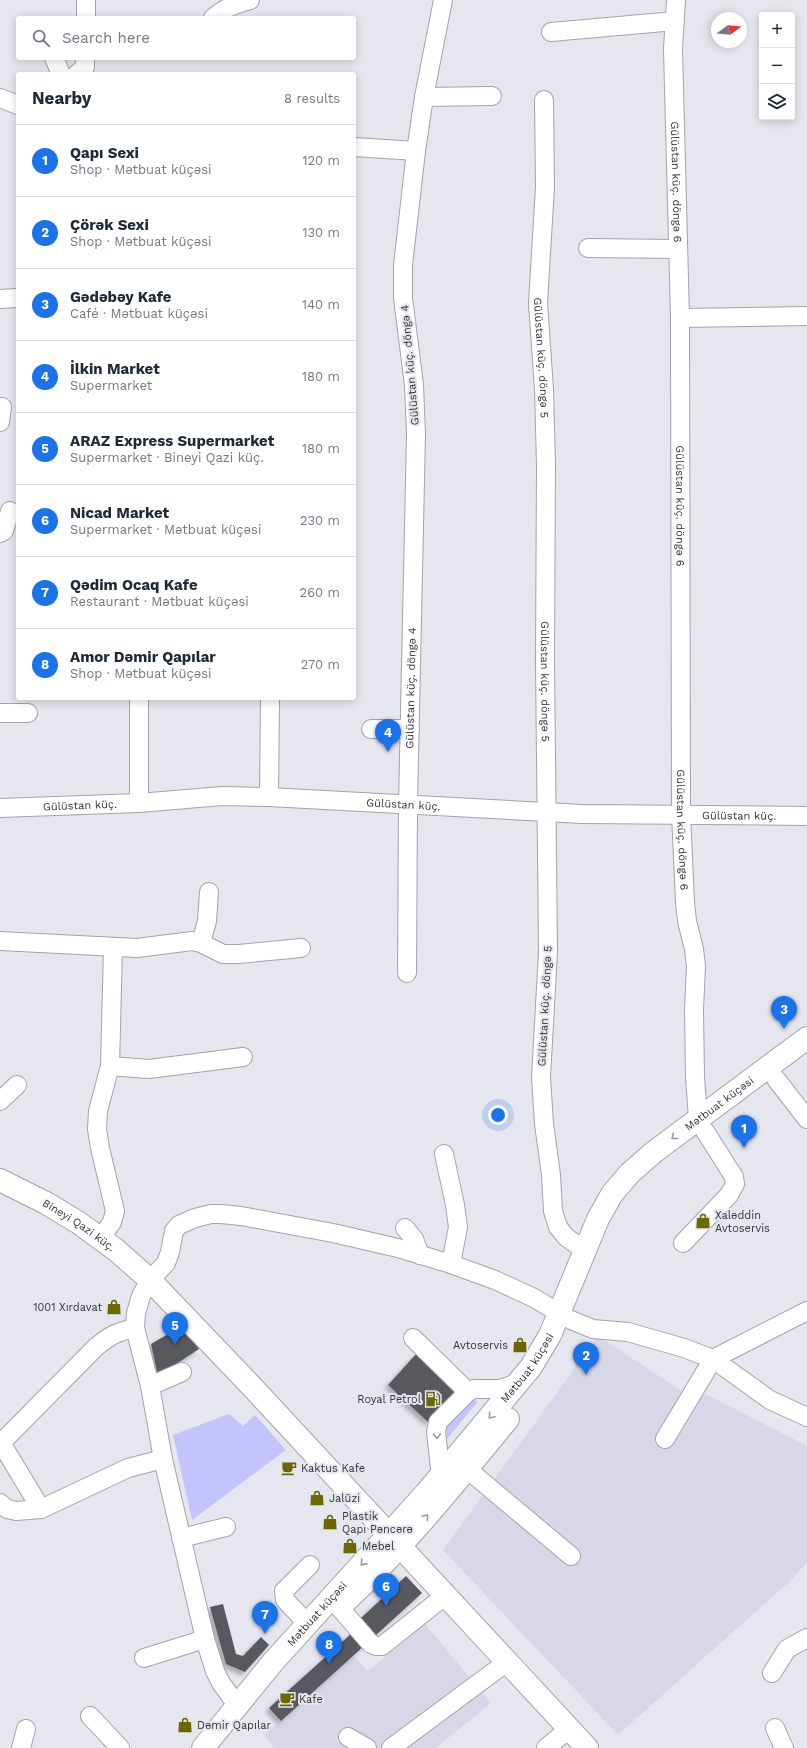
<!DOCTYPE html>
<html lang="en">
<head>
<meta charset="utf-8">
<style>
  body { margin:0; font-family:"Work Sans",sans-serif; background:#f2f2f3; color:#1f2937 }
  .controls { position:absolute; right:12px; top:12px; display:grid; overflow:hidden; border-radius:4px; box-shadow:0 2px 10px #0003 }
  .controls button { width:36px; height:36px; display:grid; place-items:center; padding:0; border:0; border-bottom:1px solid #e0e1e3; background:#fff; color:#1f2937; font:20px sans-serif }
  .compass { position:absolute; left:711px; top:12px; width:36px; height:36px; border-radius:50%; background:#fff; box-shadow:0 2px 10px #0003; rotate:74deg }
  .you { position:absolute; left:498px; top:1115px; width:14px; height:14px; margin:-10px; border:3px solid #fff; border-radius:50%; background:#1a73e8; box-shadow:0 0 0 6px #1a73e833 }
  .badge { display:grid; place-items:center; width:26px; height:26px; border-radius:50%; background:#1a73e8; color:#fff; font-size:13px; font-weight:700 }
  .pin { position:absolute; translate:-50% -33px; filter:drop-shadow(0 1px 2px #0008) }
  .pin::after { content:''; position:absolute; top:21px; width:14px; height:12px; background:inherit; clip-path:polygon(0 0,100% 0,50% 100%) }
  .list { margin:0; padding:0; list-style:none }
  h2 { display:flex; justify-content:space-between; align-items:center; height:52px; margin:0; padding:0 16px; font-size:17px }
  h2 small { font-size:13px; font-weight:400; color:#747a83 }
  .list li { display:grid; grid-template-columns:26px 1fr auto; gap:12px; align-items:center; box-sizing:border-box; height:72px; padding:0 16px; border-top:1px solid #e0e1e3 }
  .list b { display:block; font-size:15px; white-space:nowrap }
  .list p { margin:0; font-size:13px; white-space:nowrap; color:#747a83 }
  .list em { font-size:13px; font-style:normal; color:#747a83 }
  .icon { flex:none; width:22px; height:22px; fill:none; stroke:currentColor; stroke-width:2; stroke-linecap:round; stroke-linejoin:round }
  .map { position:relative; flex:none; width:807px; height:1748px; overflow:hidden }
  .search { position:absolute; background:#fff; box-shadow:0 2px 10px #0003; left:16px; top:16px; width:340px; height:44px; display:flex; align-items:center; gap:10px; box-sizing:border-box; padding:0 14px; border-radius:4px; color:#747a83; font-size:15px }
  .panel { position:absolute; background:#fff; box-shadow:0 2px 10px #0003; left:16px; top:72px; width:340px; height:628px; border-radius:4px }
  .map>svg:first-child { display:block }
  .built { fill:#d7d7e7 }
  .green { fill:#c5c3fc }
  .building { fill:#58585f; filter:url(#shadow) }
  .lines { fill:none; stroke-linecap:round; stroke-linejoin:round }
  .minor-casing { stroke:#a3a3ab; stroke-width:20 }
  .major-casing { stroke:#a3a3ab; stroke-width:24 }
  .minor { stroke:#fff; stroke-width:18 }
  .major { stroke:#fff; stroke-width:22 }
  .oneway { stroke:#9a9a9c }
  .labels { text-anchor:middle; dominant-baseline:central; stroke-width:4; stroke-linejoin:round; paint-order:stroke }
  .street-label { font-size:11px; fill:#353539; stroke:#e6e6ef }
  .poi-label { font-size:11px; fill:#353539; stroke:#e6e6ef; text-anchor:start }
</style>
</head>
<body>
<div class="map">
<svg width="807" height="1748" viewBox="0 0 807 1748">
  <defs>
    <filter id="shadow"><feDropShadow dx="-3.5" dy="3.5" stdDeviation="2" flood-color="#0004"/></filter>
  </defs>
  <rect width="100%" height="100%" fill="#e6e6ef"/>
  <path class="built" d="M598,1336L694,1399L700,1391L807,1446V1563L789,1582L618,1735L443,1550Z
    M425,1624L491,1703L436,1748H274L264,1735L353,1656L368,1671Z"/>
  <path class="green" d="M468,1400L478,1401L447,1439L446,1426Z
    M229,1414L243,1426L255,1415L286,1450L192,1520L173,1435Z"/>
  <path class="building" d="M182,1326L199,1349L158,1376L151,1344Z
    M417,1353L457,1390L428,1422L388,1385Z
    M406,1576L422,1593L376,1635L361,1618Z
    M223,1604L236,1654L243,1656L261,1637L269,1645L245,1672L226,1664L210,1607Z
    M353,1632L365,1645L281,1721L269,1708Z"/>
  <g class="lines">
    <g class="minor-casing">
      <g id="minor">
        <path id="s1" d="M676,0L673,49L680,318L681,814L685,902L687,921L694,949L696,966L694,1010L695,1077L698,1118"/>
        <path d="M86,18V0"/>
        <path d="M213,18C224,8 235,4 250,0"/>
        <path d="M551,32L675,21"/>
        <path d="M54,58L61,74"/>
        <path d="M77,74L85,67V58"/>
        <path d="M424,97L492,96"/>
        <path d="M0,98L18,105"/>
        <path id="s2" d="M544,100L545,187L538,303L544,389L546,465L545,661L548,952L541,1077L544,1124L551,1175L553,1211L558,1227L566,1237L584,1250"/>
        <path d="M354,147L416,151"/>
        <path d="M588,248L678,249"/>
        <path d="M0,299L18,298"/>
        <path d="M680,318L807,316"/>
        <path d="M0,422L2,407"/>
        <path d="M0,533L4,531L10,511"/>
        <path d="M0,713H28"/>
        <path d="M371,729H410"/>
        <path d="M269,797L270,698"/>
        <path d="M139,803V698"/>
        <path id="s3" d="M0,808L139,803L222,796L269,797L582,814L807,816"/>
        <path d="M0,941L137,948L192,941L201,943L223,954H239L301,948"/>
        <path d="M201,943L207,921L209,892"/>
        <path id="s4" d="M407,973L408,804L416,434L414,385L403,298V265L416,151L424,97L443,0"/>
        <path d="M110,1066L149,1069L243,1057"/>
        <path d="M776,1079L807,1119"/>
        <path d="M0,1101L17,1085"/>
        <path d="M444,1154L455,1205L458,1227L451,1264"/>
        <path d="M405,1228L414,1239L420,1255"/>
        <path d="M101,1238L112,1222L115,1211L100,1148L97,1129L98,1111L110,1066L113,948"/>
        <path d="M683,1243L729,1195L735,1184L734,1177L705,1131"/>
        <path d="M571,1320L593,1329L628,1332L684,1348L713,1359L770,1400L807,1417"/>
        <path d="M413,1338L468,1392"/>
        <path d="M150,1386L182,1372"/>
        <path d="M665,1439L713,1359L807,1311"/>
        <path d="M467,1469L571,1556"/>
        <path d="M441,1476L436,1432L438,1422L468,1392L474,1389H499L519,1383"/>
        <path d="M0,1503L7,1509L16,1511L41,1509L128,1468L163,1459"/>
        <path d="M41,1509L3,1446L5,1439L95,1348C109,1336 116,1332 135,1328"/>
        <path d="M181,1538L226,1527"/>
        <path d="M339,1607L371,1644L376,1646H382L446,1595"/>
        <path d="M308,1624L285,1600L284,1591L310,1565"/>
        <path d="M144,1658L205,1639"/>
        <path d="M772,1673L787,1649L807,1638"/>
        <path d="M237,1705L221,1683L215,1671L205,1639L163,1459L150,1386L135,1328L136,1313L141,1296L150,1280L166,1263L170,1252L174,1231L179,1225L195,1218L211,1214H221L241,1216L333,1233L398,1248L451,1264L495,1280L534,1298L559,1313"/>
        <path d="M90,1716L120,1748"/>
        <path d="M775,1728L784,1748"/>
        <path d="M348,1737L367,1748"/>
        <path d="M21,1748L26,1729"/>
        <path d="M391,1748L507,1662"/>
        <path d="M546,1748L569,1729"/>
      </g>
    </g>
    <g class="major-casing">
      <g id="major">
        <path id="s5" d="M0,1180L46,1203L79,1223L116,1250L150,1280L256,1391L587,1748"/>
        <path d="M345,1602C405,1546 456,1482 508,1419"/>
        <path id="s6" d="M203,1748L273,1662L426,1493L531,1367L550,1335L598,1219L612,1194L630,1173L654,1152L807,1038"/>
      </g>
    </g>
    <use href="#minor" class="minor"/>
    <use href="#major" class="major"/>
  </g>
  <defs><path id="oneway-chevron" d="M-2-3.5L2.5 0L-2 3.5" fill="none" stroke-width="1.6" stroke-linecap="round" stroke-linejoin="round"/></defs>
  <g class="oneway">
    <use href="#oneway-chevron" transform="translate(674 1137) rotate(142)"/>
    <use href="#oneway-chevron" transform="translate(491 1416) rotate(130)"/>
    <use href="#oneway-chevron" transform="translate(437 1436) rotate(88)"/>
    <use href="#oneway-chevron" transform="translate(426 1517) rotate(-50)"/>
    <use href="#oneway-chevron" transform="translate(363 1563) rotate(132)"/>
  </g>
  <defs>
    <g id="shop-bare" transform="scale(1.2)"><path d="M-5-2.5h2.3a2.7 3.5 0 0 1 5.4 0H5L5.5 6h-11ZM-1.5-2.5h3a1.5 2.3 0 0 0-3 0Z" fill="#6c6700" stroke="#e6e6ef" stroke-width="2.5" paint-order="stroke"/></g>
    <g id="fuel-bare" transform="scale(1.2)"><path d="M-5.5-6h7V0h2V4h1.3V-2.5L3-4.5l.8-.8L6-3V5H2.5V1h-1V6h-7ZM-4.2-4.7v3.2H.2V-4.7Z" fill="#6c6700" stroke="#e6e6ef" stroke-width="2.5" paint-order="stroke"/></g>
    <g id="cafe-bare" transform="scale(1.2)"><path d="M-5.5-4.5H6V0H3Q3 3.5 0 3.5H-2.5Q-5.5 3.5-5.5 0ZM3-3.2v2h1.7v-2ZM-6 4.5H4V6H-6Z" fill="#6c6700" stroke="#e6e6ef" stroke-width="2.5" paint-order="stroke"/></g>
  </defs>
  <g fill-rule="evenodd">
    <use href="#shop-bare" x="703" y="1221"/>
    <use href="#shop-bare" x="114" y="1307"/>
    <use href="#shop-bare" x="520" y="1345"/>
    <use href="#fuel-bare" x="433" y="1399"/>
    <use href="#cafe-bare" x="289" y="1468"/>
    <use href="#shop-bare" x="317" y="1498"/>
    <use href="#shop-bare" x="330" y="1522"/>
    <use href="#shop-bare" x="350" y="1546"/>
    <use href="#cafe-bare" x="287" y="1699"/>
    <use href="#shop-bare" x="185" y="1725"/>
  </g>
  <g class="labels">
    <g class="street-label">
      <text stroke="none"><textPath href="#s1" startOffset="182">Gülüstan küç. döngə 6</textPath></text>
      <text stroke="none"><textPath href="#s2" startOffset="258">Gülüstan küç. döngə 5</textPath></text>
      <text transform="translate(410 365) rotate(-95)">Gülüstan küç. döngə 4</text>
      <text stroke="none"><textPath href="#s1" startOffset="506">Gülüstan küç. döngə 6</textPath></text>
      <text stroke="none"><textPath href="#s2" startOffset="582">Gülüstan küç. döngə 5</textPath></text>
      <text stroke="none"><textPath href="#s4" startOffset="285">Gülüstan küç. döngə 4</textPath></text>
      <text stroke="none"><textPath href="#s3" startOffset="404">Gülüstan küç.</textPath></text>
      <text stroke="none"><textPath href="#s3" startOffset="80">Gülüstan küç.</textPath></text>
      <text stroke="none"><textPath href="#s3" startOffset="740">Gülüstan küç.</textPath></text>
      <text stroke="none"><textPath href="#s1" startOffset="830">Gülüstan küç. döngə 6</textPath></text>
      <text transform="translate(545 1006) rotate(-87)">Gülüstan küç. döngə 5</text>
      <text stroke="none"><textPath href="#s6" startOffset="835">Mətbuat küçəsi</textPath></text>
      <text stroke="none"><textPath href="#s5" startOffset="91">Bineyi Qazi küç.</textPath></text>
      <text stroke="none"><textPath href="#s6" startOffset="500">Mətbuat küçəsi</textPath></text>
      <text stroke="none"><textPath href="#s6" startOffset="176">Mətbuat küçəsi</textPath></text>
    </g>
    <g class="poi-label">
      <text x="715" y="1215">Xaləddin<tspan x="715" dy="13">Avtoservis</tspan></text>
      <text x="102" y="1307" text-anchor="end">1001 Xırdavat</text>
      <text x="508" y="1345" text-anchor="end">Avtoservis</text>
      <text x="421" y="1399" text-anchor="end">Royal Petrol</text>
      <text x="301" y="1468">Kaktus Kafe</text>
      <text x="329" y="1498">Jalüzi</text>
      <text x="342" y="1516">Plastik<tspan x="342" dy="13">Qapı Pəncərə</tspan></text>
      <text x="362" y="1546">Mebel</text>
      <text x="299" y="1699">Kafe</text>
      <text x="197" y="1725">Dəmir Qapılar</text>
    </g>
  </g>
</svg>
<div class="controls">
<button>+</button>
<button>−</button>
<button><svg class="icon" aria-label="layers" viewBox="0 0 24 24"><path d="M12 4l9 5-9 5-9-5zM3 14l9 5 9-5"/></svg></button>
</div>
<svg class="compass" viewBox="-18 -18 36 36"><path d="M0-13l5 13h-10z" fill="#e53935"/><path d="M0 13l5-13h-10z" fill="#747a83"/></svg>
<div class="you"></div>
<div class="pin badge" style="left:744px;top:1148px">1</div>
<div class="pin badge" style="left:586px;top:1375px">2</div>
<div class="pin badge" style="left:784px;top:1029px">3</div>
<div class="pin badge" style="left:388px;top:752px">4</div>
<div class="pin badge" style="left:175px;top:1345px">5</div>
<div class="pin badge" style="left:386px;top:1606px">6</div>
<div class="pin badge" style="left:265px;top:1634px">7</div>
<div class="pin badge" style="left:329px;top:1664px">8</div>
<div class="search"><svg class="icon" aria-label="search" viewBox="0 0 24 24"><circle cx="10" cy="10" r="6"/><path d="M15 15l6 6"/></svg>Search here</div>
<section class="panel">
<h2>Nearby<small>8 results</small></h2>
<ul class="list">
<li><span class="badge">1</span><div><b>Qapı Sexi</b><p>Shop · Mətbuat küçəsi</p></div><em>120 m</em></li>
<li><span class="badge">2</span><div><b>Çörək Sexi</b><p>Shop · Mətbuat küçəsi</p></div><em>130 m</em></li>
<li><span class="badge">3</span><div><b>Gədəbəy Kafe</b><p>Café · Mətbuat küçəsi</p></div><em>140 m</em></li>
<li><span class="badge">4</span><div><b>İlkin Market</b><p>Supermarket</p></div><em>180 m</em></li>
<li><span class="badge">5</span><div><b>ARAZ Express Supermarket</b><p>Supermarket · Bineyi Qazi küç.</p></div><em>180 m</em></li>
<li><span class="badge">6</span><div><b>Nicad Market</b><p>Supermarket · Mətbuat küçəsi</p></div><em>230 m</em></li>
<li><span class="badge">7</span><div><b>Qədim Ocaq Kafe</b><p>Restaurant · Mətbuat küçəsi</p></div><em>260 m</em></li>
<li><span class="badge">8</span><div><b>Amor Dəmir Qapılar</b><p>Shop · Mətbuat küçəsi</p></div><em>270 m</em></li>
</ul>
</section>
</div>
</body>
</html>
